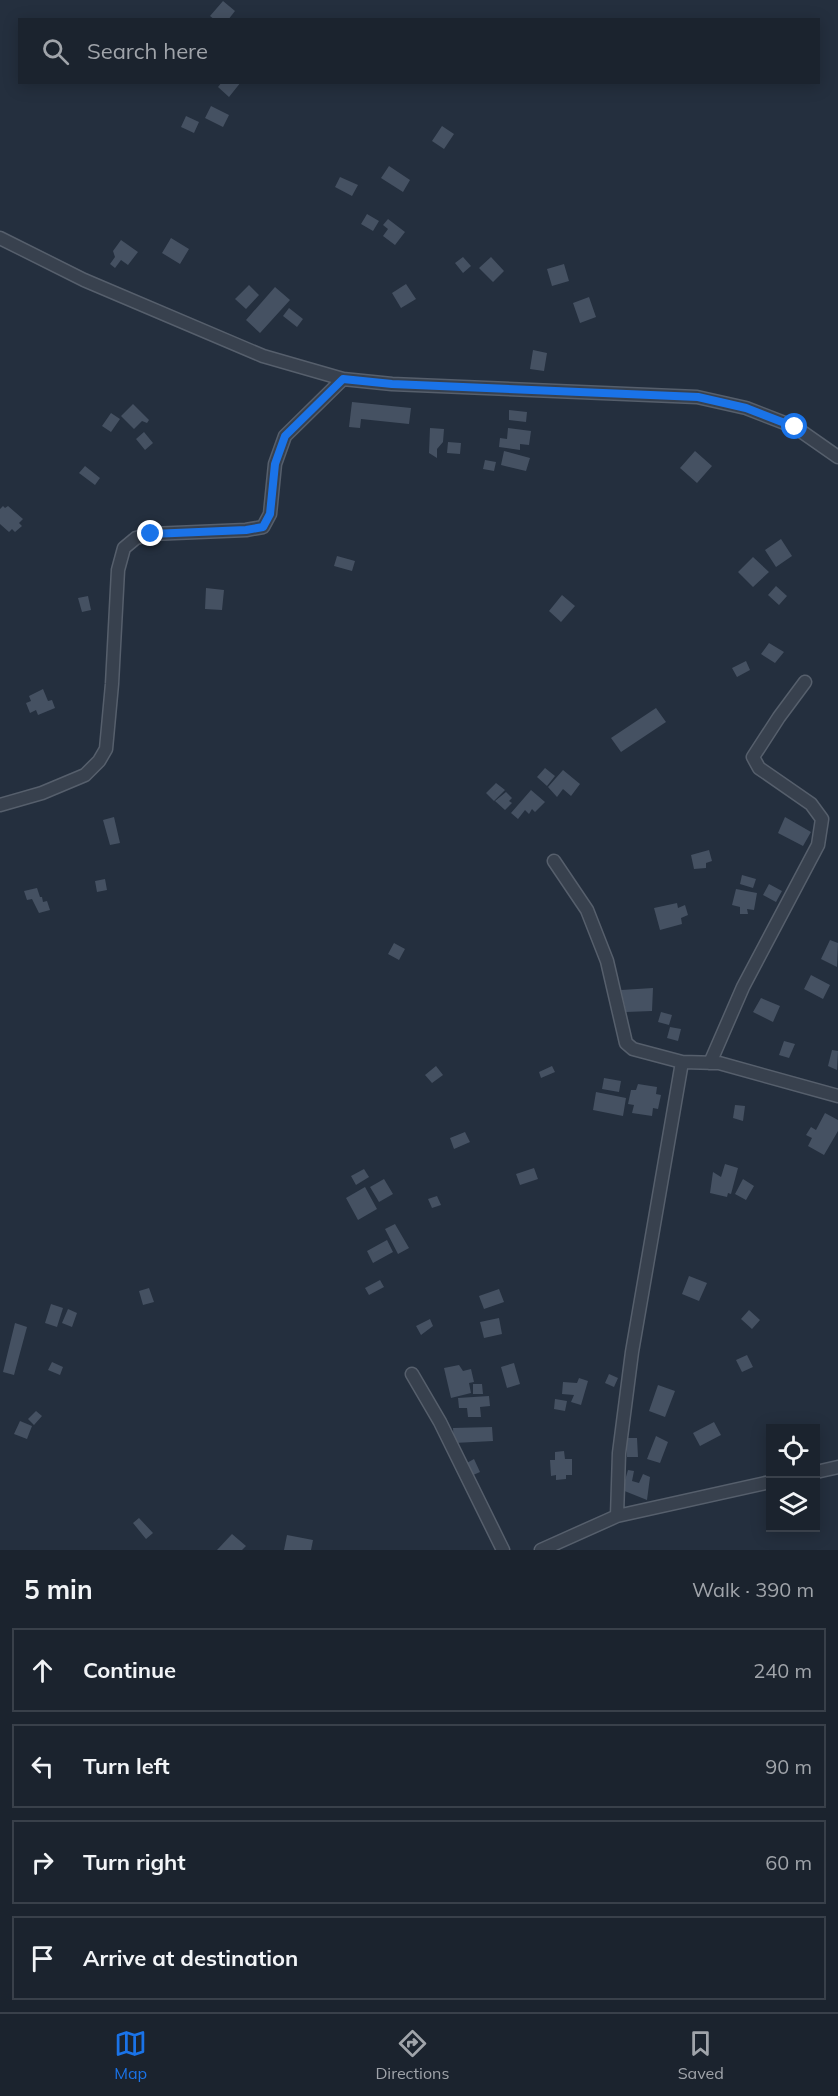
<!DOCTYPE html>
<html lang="en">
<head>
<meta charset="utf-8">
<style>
  body { margin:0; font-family:Mulish,sans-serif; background:#282f3a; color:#f1f3f6 }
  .controls { position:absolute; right:18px; bottom:18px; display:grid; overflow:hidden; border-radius:0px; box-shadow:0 3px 15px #0003 }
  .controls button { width:54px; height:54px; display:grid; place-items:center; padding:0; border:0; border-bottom:2px solid #39404a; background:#1b232e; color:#f1f3f6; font:30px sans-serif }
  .stop { position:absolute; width:18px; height:18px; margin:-14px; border:4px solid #1a73e8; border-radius:50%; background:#fff }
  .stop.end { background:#1a73e8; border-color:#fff; box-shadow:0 2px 6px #0008 }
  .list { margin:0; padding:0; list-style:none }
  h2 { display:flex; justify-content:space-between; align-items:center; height:78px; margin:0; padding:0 24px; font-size:26px }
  h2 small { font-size:20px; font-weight:400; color:#a0a4aa }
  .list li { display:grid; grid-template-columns:39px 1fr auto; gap:18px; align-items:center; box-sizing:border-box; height:84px; margin:0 12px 12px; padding:0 12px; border:2px solid #39404a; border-radius:0px }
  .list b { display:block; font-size:22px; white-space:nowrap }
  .list em { font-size:20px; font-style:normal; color:#a0a4aa }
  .icon { flex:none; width:33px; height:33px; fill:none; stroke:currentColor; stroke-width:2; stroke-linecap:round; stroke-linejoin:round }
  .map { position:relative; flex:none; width:838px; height:1550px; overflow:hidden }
  .search { position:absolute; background:#1b232e; box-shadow:0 3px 15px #0003; left:18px; right:18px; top:18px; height:66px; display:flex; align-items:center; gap:15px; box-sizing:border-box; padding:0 21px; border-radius:0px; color:#a0a4aa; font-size:22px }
  .sheet { height:462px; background:#1b232e }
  nav { display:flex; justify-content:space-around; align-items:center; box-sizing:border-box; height:84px; border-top:2px solid #39404a; background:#1b232e; font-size:16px; color:#a0a4aa }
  nav a { display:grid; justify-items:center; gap:3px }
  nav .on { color:#1a73e8 }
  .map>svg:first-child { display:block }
  .building { fill:#455162 }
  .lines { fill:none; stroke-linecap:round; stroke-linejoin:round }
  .street-casing { stroke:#565f6c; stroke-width:15 }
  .street { stroke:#38414e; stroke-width:12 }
  .route { stroke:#1a73e8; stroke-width:8 }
</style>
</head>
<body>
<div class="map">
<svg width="838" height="1550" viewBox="0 0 838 1550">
  <rect width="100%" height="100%" fill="#242f3e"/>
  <path class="building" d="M223,1L235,11L228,20H215L210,16Z
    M222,82H241L229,97L218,87Z
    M211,106L229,115L223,127L205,118Z
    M186,116L199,122L194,133L181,127Z
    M442,126L454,134L444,149L432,141Z
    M389,166L410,180L403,192L381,178Z
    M340,177L358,185L352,196L335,187Z
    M367,214L379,221L373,231L361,224Z
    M388,219L405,232L395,245L383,236L388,229L383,225Z
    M171,238L189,249L180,264L162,253Z
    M121,240L138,252L128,265L121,260L115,268L110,264L115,257L113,251Z
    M463,257L471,266L463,273L455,263Z
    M491,257L504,271L493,282L479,268Z
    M564,264L569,281L552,286L547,269Z
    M406,284L416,299L401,308L392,293Z
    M249,285L259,295L246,309L235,299Z
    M275,287L290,300L260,333L246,320Z
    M589,297L596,317L580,323L573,303Z
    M289,308L303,319L297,327L283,316Z
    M533,350L547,353L544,371L530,369Z
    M352,402L411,408L409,424L361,419L360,428L349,427Z
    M133,404L149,420L147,423L142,421L134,429L121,416Z
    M509,410L527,412L526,422L509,420Z
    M111,413L120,419L111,432L102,426Z
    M430,428L444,429L443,442L437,449V458L429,453Z
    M508,428L531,431L529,445L520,444V450L499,447L500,438L507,439Z
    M144,432L153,443L145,450L136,439Z
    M448,442L461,443L460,454L447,453Z
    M504,451L530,458L526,471L501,465Z
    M695,451L712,466L697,483L680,468Z
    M485,460L496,462L494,471L483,469Z
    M85,466L100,478L95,485L79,473Z
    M3,506L5,508L8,506L23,519L19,523L22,526L15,532L12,529L9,532L0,524V509Z
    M781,539L792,556L776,567L765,550Z
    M337,556L355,561L352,571L334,566Z
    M753,557L769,572L753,587L738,572Z
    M776,586L787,596L779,605L768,595Z
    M206,588L224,590L222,610L205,609Z
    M562,595L575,606L561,622L549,611Z
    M88,596L91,610L82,612L78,598Z
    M769,643L784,652L775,663L761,654Z
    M746,661L750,670L737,677L732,668Z
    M43,689L48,701L52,700L55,708L38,715L36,710L30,713L26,703L31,701L29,696Z
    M656,708L666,722L621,752L611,738Z
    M545,768L555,776L547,786L537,777Z
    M563,770L580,784L571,796L563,789L557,797L548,787Z
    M496,783L505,790L494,801L486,793Z
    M531,790L545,802L535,812L532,809L529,814L525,810L518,819L511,813Z
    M506,792L512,798L509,801L512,803L505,810L495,801Z
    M114,817L120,843L110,845L103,820Z
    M785,817L811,832L803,846L778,833Z
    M709,850L712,861L706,863V868L694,869L691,855Z
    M742,875L756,879L753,888L740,884Z
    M105,879L107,890L97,892L95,881Z
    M769,884L782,891L776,902L763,895Z
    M37,888L40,897H42L43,902L47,901L50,910L39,913L32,899L27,900L24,891Z
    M736,889L757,893L754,910L747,909L748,914H740V907L732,905Z
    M677,903L678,908L685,905L688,915L681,918L682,924L660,930L654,908Z
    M830,940L838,943L837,967L821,959Z
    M394,943L405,949L399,960L388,954Z
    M811,975L830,985L823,999L804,989Z
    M653,988L652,1011L626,1012L621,990Z
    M761,998L780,1006L773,1022L753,1012Z
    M661,1012L672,1015L669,1025L658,1022Z
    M670,1027L681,1029L678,1041L667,1038Z
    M784,1041L795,1044L789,1058L779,1055Z
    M832,1050L838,1051L837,1070L828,1066Z
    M436,1066L443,1075L432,1083L425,1075Z
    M552,1066L555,1072L541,1078L539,1072Z
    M604,1078L621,1081L619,1092L602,1089Z
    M638,1084L657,1087L656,1094L661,1095L658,1109L653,1108L652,1116L632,1113L634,1105L628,1104L631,1090H636Z
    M596,1092L626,1098L623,1116L593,1110Z
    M735,1105L745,1106L743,1121L733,1118Z
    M825,1113L838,1120V1131L824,1155L808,1146L812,1138L806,1135L811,1127L816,1130Z
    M465,1132L470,1142L454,1149L450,1138Z
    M725,1164L738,1168L731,1194L728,1193L727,1197L710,1193L713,1172L721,1177Z
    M534,1168L538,1179L520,1185L516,1174Z
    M364,1169L369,1177L356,1185L351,1176Z
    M384,1179L393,1194L379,1202L370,1187Z
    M743,1179L754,1186L746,1200L735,1194Z
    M365,1187L377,1209L358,1220L346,1198Z
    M437,1196L441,1205L432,1208L428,1199Z
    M395,1224L409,1248L398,1254L385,1229Z
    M387,1240L393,1252L373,1263L367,1251Z
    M689,1276L707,1283L699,1301L682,1294Z
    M380,1280L384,1287L369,1295L365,1288Z
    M149,1288L154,1302L143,1305L139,1291Z
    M499,1289L504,1302L484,1309L479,1296Z
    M51,1304L63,1308L57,1327L45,1323Z
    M68,1309L77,1313L72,1327L62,1323Z
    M749,1310L760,1320L752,1329L741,1319Z
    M499,1318L502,1334L484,1338L480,1322Z
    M430,1319L433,1326L421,1335L416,1326Z
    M15,1323L27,1327L14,1375L3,1372Z
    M747,1355L753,1367L742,1372L736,1360Z
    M52,1362L63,1367L60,1375L48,1370Z
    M514,1363L520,1384L507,1388L501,1367Z
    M459,1365L463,1371L471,1369L474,1382L469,1383L471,1393L451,1398L444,1368Z
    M609,1374L618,1378L614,1387L605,1383Z
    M579,1378L588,1381L581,1405L571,1402L574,1395L562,1394L563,1382L577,1383Z
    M473,1384H482L483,1394H473Z
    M658,1385L675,1391L665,1417L649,1411Z
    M489,1396L490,1406L480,1407L481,1417H468L467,1408H459L458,1398Z
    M555,1399L567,1401L565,1411L554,1409Z
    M36,1411L42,1416L34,1425L28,1419Z
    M20,1421L32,1426L27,1439L14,1434Z
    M714,1422L721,1435L700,1446L693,1433Z
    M492,1427L493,1441L454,1443L453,1428Z
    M656,1436L668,1442L660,1463L647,1459Z
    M626,1438H637L638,1457H627Z
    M564,1451L565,1459H572V1475H566V1479L556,1480V1475L551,1476L550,1460H555V1452Z
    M474,1459L480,1472L471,1476L465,1464Z
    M628,1470L634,1471L632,1481L639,1483L643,1474L650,1477L647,1500L622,1490Z
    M139,1518L153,1533L146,1539L133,1523Z
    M232,1534L246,1546L242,1550H217Z
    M287,1535L313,1540L311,1550H284Z"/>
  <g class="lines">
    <g class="street-casing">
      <path id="street" d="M0,238L84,280L263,356L343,379L392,384L697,397L746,408L795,427L838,457
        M0,805L42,793L85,775L99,761L106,749L112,684L118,570L124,548L136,538L151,534L246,530L263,527L270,514L275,464L285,436L343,379
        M554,861L587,910L607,961L626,1043L633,1049L682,1062
        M710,1063L743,987L818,845L822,819L811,804L759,768L753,757L779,717L805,682
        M412,1374L440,1422L503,1550
        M816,1472L838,1467
        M617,1516L619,1453L632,1352L682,1062L719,1063L838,1096
        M541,1550L617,1516L770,1482"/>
    </g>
    <use href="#street" class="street"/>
  </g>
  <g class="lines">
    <path class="route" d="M151,534L246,530L263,527L270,514L275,464L285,436L343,379L392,384L698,397L746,408L795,427"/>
  </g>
</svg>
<div class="controls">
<button><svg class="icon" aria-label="locate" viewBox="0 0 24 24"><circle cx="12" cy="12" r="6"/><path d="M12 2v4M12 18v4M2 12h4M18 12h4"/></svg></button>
<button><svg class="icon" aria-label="layers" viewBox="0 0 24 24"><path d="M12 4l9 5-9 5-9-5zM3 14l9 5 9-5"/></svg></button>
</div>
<div class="stop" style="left:795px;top:427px"></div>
<div class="stop end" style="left:151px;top:534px"></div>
<div class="search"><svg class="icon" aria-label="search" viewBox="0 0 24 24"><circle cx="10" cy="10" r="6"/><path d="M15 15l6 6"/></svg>Search here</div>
</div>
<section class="sheet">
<h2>5 min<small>Walk · 390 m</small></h2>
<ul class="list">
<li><svg class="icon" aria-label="ahead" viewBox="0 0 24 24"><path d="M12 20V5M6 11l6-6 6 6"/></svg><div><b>Continue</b></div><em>240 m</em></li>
<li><svg class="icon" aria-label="left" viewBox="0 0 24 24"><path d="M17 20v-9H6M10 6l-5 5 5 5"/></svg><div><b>Turn left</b></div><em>90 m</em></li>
<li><svg class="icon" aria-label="right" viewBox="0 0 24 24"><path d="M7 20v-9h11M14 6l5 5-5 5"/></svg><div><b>Turn right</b></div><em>60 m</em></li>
<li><svg class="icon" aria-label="arrive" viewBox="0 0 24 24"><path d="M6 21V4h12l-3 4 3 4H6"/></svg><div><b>Arrive at destination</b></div></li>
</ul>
</section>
<nav>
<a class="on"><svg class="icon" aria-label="map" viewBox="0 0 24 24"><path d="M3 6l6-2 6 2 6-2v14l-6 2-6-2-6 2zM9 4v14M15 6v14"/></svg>Map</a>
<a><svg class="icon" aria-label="directions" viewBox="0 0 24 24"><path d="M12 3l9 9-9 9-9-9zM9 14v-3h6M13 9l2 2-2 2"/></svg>Directions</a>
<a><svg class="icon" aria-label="saved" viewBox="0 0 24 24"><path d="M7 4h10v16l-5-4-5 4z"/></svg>Saved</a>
</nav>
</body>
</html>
